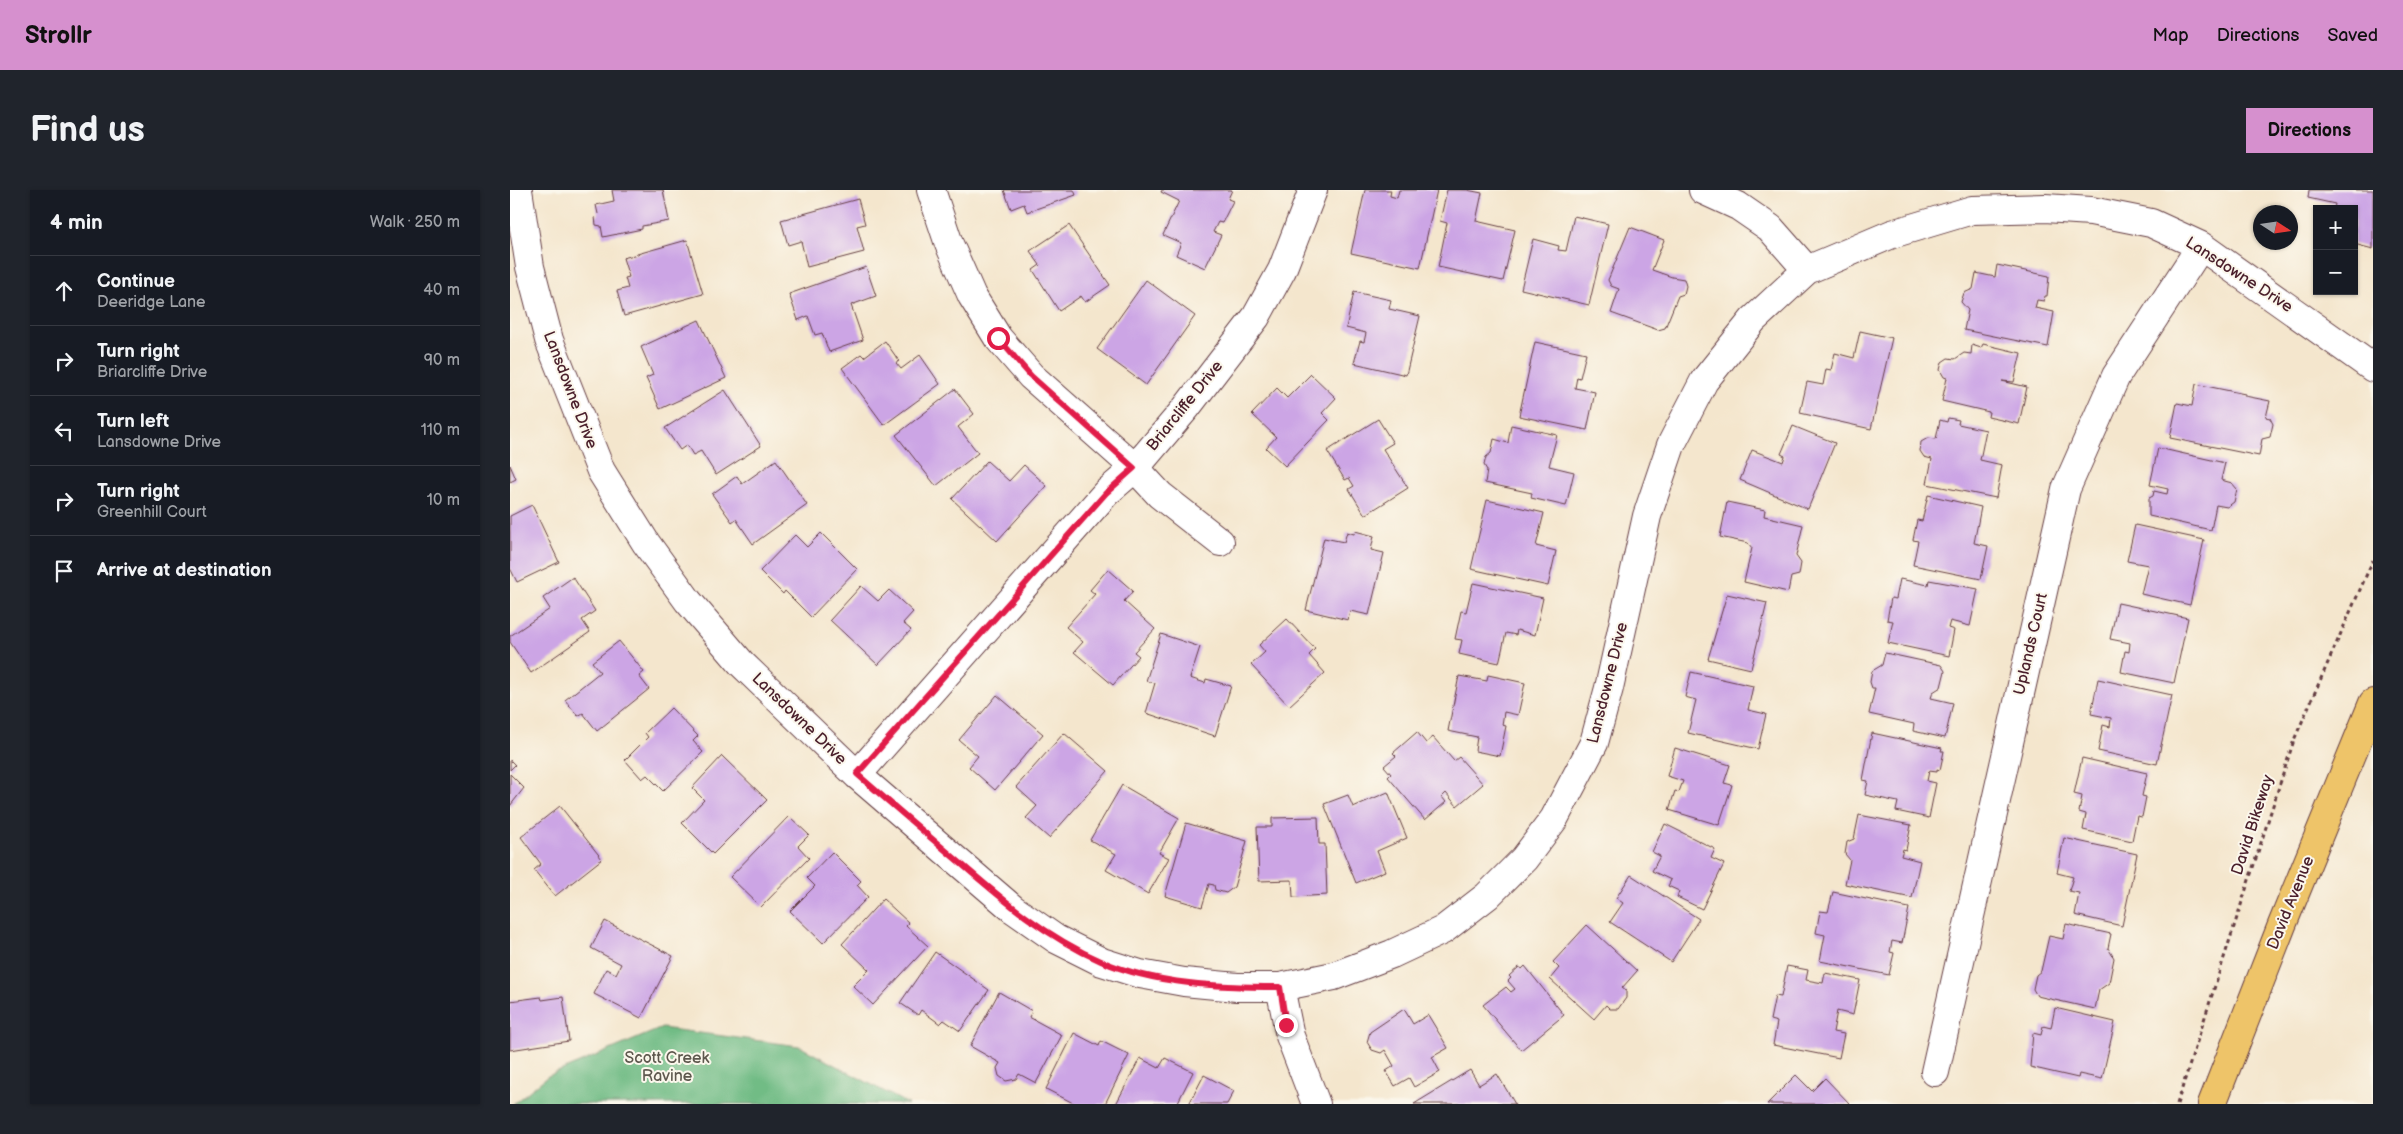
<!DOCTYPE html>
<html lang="en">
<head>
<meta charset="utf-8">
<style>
  body { margin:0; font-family:"Balsamiq Sans",sans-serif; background:#20242c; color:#f1f3f6 }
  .controls { position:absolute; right:15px; top:15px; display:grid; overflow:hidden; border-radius:0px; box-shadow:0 1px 4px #0004 }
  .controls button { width:45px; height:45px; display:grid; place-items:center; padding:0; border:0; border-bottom:1px solid #363941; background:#171b24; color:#f1f3f6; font:25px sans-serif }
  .compass { position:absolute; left:1743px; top:15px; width:45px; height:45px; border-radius:50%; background:#171b24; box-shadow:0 1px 4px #0004; rotate:102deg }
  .stop { position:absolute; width:15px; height:15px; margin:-11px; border:4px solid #e11d48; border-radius:50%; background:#fff }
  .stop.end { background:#e11d48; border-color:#fff; box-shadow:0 1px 5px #0008 }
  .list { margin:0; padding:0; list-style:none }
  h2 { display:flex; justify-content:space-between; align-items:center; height:65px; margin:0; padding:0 20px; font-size:21px }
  h2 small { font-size:16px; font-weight:400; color:#9ea1a6 }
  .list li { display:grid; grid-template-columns:32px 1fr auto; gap:15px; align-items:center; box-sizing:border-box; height:70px; padding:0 20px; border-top:1px solid #363941 }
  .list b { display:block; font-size:19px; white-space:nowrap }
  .list p { margin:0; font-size:16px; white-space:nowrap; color:#9ea1a6 }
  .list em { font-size:16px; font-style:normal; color:#9ea1a6 }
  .icon { flex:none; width:28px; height:28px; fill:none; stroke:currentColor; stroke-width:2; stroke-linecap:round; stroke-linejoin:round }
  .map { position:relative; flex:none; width:1863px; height:914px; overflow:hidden; border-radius:0px }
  header { display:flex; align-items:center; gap:30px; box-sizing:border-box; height:70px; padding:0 25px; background:#d690ce; color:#111 }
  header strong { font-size:24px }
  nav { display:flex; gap:28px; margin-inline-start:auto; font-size:18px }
  .intro { display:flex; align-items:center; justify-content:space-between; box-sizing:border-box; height:120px; padding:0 30px }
  h1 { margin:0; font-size:35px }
  .button { padding:12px 22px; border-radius:0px; background:#d690ce; color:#111; font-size:18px; font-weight:700 }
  main { display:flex; gap:30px; padding:0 30px }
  aside { flex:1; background:#171b24; border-radius:0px; box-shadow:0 1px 4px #0004 }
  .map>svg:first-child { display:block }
  .forest { fill:#71bc85; stroke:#5e6e58 }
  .building { fill:#cca5e5 }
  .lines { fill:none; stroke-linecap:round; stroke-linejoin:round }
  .minor-casing { stroke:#643d43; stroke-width:30 }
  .major-casing { stroke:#643d43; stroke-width:30 }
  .path { stroke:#643d43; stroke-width:3; stroke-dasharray:4 4; stroke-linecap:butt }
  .minor { stroke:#fff; stroke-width:28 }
  .major { stroke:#eec469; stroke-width:28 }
  .route { stroke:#e11d48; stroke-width:6 }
  .labels { text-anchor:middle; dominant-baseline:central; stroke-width:4; stroke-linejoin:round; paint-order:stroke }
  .street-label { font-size:16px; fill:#4a1f2b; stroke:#fbf7ec }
  .park-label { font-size:16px; fill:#5e584e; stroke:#fbf7ec }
</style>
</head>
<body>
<header>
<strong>Strollr</strong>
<nav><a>Map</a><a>Directions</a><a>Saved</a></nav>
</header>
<div class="intro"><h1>Find us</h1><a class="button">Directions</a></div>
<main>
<aside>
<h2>4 min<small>Walk · 250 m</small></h2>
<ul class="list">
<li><svg class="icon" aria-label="ahead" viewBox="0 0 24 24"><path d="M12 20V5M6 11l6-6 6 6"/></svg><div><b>Continue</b><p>Deeridge Lane</p></div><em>40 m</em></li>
<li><svg class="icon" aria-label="right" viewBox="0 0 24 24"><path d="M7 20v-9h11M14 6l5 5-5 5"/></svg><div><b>Turn right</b><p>Briarcliffe Drive</p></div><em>90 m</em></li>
<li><svg class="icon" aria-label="left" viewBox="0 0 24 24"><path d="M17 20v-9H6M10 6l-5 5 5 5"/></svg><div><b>Turn left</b><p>Lansdowne Drive</p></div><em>110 m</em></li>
<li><svg class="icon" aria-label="right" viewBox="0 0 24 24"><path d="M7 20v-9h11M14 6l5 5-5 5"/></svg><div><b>Turn right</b><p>Greenhill Court</p></div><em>10 m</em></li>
<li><svg class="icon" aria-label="arrive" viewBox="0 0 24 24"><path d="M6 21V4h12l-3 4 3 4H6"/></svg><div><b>Arrive at destination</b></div></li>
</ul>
</aside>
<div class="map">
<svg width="1863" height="914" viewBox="0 0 1863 914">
  <rect width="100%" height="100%" fill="#fbf7ec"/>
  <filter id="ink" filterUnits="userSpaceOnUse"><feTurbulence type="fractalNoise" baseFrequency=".02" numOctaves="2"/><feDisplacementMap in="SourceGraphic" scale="10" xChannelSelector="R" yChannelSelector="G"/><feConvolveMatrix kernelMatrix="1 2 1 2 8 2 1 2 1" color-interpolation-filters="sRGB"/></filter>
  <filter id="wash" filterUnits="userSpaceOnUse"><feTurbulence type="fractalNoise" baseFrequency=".0096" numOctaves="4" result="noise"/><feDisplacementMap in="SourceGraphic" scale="20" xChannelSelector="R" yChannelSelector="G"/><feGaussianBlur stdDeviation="1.12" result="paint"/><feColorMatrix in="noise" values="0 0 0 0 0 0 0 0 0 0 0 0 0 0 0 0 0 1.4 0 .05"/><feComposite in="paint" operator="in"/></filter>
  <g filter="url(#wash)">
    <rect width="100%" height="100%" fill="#f4e6cd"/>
    <path class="forest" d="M152,838L289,856L398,914H3L38,886Z"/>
    <g id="blocks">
      <path class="building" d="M102,0H153L159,31L132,36V39L93,47L91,36L86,35L85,27L88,24L86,15L104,11Z
        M494,0H564L566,5L517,22L514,14L501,19Z
        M652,0H722L718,9L723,11L712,33L708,32L703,42L711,45L695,78L666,65L671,53L653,45L669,11L651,2Z
        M855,0H881L880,6L887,8L889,0H927L910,78L841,63Z
        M937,0H957L972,3L966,31L1005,40L993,91L928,77L937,33L930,31Z
        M1799,0H1863V59L1844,54V19H1824L1825,14L1798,8Z
        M348,9L355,34L347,36L354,62L297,77L291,51L278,55L271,30Z
        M1064,26L1098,34L1079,115L1011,99L1023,49L1049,56L1048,60L1056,61Z
        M559,35L600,95L575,112L571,106L549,121L523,80L530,75L520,61Z
        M1120,37L1154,50L1142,80L1162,87L1174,89L1176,96L1174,104L1168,106L1155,138L1148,140L1101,123L1109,99L1101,96L1098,90Z
        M177,50L193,104L114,126L107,101L118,98L115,88L119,87L113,68Z
        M1487,75L1539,86L1537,106H1535L1534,111L1527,110L1525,118L1544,122L1538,157L1454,140L1458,120L1451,112L1454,103L1463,99L1466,83L1485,87Z
        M356,77L366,106L341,115L353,150L319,162L312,143L305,145L298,126L288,130L279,104Z
        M636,90L685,126L636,195L587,159Z
        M844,102L881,110L879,119L910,126L896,185L844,173L850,151L854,152L856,143L836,138Z
        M189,130L216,188L150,219L136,188L143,185L131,157Z
        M1350,141L1382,148L1361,239L1290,223L1297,192L1313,195L1316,179L1321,180L1325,163L1344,168Z
        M375,151L389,171L386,173L391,179L410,165L430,194L374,235L332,178L351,164L354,167Z
        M1025,152L1076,163L1070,188L1067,187L1065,198L1085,202L1077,240L1009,226Z
        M1473,154L1511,163L1504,192L1492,191L1517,197L1509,234L1478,227L1479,222L1432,211L1437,188L1434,187L1430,180L1432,172L1438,168L1445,169L1454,163L1461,164L1462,155L1471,158Z
        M801,184L826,208L812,223L819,230L775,276L756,258L766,247L742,224L767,198L777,208Z
        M1686,194L1735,204V206L1760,211L1756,227L1760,228L1763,234L1760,247L1752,249L1749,266L1660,248L1667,213L1682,216Z
        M445,199L464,224L448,237L468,263L426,296L386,245Z
        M215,200L251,256L206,285L191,261L183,265L177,255L170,260L155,238Z
        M1438,228L1449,230L1448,234L1476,240L1470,270L1492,275L1486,308L1417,294L1422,269L1414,267L1410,261L1411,252L1418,248L1426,249L1430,230L1437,232Z
        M868,229L883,253L873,259L898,298L855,325L839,299L844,296L839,288L835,290L817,261Z
        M1001,235L1047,245L1039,276L1064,282L1056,316L1021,308L1022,303L975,293L977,280L974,275L976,267L981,263L984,249L998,253Z
        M1283,236L1325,253L1298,319L1230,290L1242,260L1273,272L1275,266L1271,264Z
        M1648,258L1715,273L1711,290L1722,293L1727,299L1724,312L1717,317L1706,315L1701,340L1639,326V308L1643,306L1644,301L1657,304L1658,299L1640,295Z
        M266,270L297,315L243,354L226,329L222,332L202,304L227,286L232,294Z
        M477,271L499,291L514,275L537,296L487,351L442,309Z
        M0,275L6,289L0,292Z
        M1418,305L1471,317L1464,353L1478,356L1471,389L1403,375L1408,351L1403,350L1407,330L1412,331Z
        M977,310L1034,323L1026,356L1046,361L1038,396L961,379Z
        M1217,312L1255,320L1254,326L1293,335L1286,366L1291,373L1289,385L1281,387L1278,402L1234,392L1242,358L1238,353L1210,347Z
        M22,315L49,372L7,392L0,378V326Z
        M1625,335L1694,350L1680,415L1631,404L1638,375L1617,371Z
        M845,341L864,346L861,360L874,363L859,425L840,421L838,430L796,420L814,348L834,352L837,342L844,344Z
        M311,343L347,379L301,427L275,401L273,404L250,381L285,345L297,357Z
        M598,379L623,401L614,411L645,439L624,462L629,466L603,495L564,462L573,452L556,437L585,404L580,400Z
        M63,387L85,421L72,430L80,442L21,483L0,452V446L40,419L33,408Z
        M1390,389L1418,395L1419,390L1468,399L1460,436L1440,431L1438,438L1444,440L1439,466L1378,453L1383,431L1377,430L1381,408L1386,409Z
        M963,393L1033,408L1025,445L1007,440L1006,445L996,443L989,473L949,464L952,450L945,449L951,421L956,422Z
        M351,396L368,411L379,400L403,422L393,433L401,440L368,475L320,430Z
        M1217,404L1257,413L1241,479L1198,469Z
        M1608,413L1678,428L1664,493L1611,482L1615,461L1619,462L1620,453L1600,449Z
        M777,429L805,459L799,465L815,483L779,516L741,475L755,462L749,455Z
        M651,444L690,457L680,488L695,493L696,489L721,496L705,546L636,523L645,493L636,491Z
        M109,451L134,482L129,486L139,499L87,541L73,523L68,526L55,510L90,482L82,472Z
        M1375,463L1431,475L1435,481L1431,497L1423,502L1421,508L1443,513L1435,548L1403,541L1404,534L1359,524L1365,498H1362L1360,492L1362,481L1372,475Z
        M1181,482L1243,496L1238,520L1256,524L1248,559L1178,543L1186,510L1175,507Z
        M978,485L1015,493L1008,525L994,522L992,535L996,536L990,566L965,561L967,547L938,541L949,486L977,491Z
        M1588,489L1662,505L1647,574L1588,561L1593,535L1600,537L1601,528L1581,524Z
        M487,505L533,544L485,600L459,577L468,566L449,550Z
        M161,518L188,546L183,551L193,562L153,601L137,585L132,589L115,570L138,547L135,543Z
        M907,542L916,553L923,547L944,571L949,567L973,594L947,616L936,603L932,607L936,612L915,630L878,587L881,584L874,576L886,566L883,563Z
        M554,543L598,581L539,648L516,628L527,616L506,597Z
        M1362,543L1432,558L1431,561H1434L1430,580L1427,579V582L1419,581L1417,591L1426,593L1419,628L1386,621L1388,612L1355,605L1358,591L1353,590Z
        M1165,558L1220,575L1214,593L1222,595L1209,635L1159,620L1165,601L1169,602L1173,591L1157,586Z
        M212,566L257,610L203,664L172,633L194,610L182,598Z
        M1572,568L1637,583L1632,606L1636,607L1632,627L1627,626L1622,651L1573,640L1576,624L1569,622L1572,606L1564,604Z
        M0,570L5,575L0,580Z
        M0,584L14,598L0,616Z
        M612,595L669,628L649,663L659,668L638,704L596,680L606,664L580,650Z
        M878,602L897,648L867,661L875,681L846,693L814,614L838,605L843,617Z
        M50,616L92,669L45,706L24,680L31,674L11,647Z
        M1349,625L1401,635L1396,660L1393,659L1391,666L1410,671L1402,708L1335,694L1340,670L1335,664L1337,652L1344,649Z
        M279,626L299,645L288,656L299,668L251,717L220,687Z
        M808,627L809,654H815L817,705L783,707L782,690L749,691L747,637H762V628Z
        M676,633L737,651L724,697L716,703L705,700L704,695L699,694L692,717L655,706Z
        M1155,634L1205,659L1201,668L1214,674L1192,719L1167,707L1169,701L1158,696L1161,690L1142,681L1150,666L1142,662Z
        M1554,648L1627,664L1612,736L1565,725L1569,703L1559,701L1563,687L1547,683Z
        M322,662L351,691L347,695L358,707L313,753L280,721L305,696L297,688Z
        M1121,685L1189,729L1161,772L1100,732L1113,713L1106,708Z
        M1323,702L1399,718L1392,753L1382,751L1380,762L1384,763L1379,785L1310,771L1315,745L1306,743L1310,721L1318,722Z
        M373,709L399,733L396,736L418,756L363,815L343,796L359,780L332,754Z
        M95,731L163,766L131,828L84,804L96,779L106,784L111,774L81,758Z
        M1556,734L1601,744L1598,758L1604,768L1599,793L1589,800L1585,819L1527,806L1523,799L1526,785L1531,781L1539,746L1553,749Z
        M1077,735L1127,781L1112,798L1116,801V808L1108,819H1100L1096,815L1084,829L1040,789L1049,778L1043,772Z
        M425,762L479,800L450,841L434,830L430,834L411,820L408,825L390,813Z
        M1015,776L1054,825L1011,860L973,815L996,797L1001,802L1005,799L998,791L1001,788L999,786L1009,777L1012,779Z
        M1277,776L1298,780L1296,790L1313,793L1315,783L1350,790L1343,825L1327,821L1323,842L1334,844L1329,868L1263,855L1267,832L1260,830L1265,806L1271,807Z
        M489,802L522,821L519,827L552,845L526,893L509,884L506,889L496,891L489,886L487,878L490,873L460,856Z
        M31,807L32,810L53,807L59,851L0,860V811Z
        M1545,818L1605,832L1592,889L1569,884L1568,888L1520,877L1523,843L1531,845L1533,836L1541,838Z
        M894,819L903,834L918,825L938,858L922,867L930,882L904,897L899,888L885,896L876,881L884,876L875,860L871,863L862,860L857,852L860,842Z
        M564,843L589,856L591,851L619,865L595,914H565L536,899Z
        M630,868L649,878L655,868L683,882L667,914H606Z
        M960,880L969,895L987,884L1005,914H904Z
        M694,885L724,901L717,914H679Z
        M1286,885L1302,901L1315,888L1340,914H1257Z"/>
    </g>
  </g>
  <g filter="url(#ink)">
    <use href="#blocks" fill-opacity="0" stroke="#643d43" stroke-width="1"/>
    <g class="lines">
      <g class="minor-casing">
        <path id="minor" d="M8,0L20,77L39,150L91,281L136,353L178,411L232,474L347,585L503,719L546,749L592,772L630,784L674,792L727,797H770L824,786L882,764L933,740L977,706L1014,669L1044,629L1084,553L1099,498L1137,326L1161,255L1194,191L1243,130L1297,80L1382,44L1462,20L1535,18L1581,21L1641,33L1691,56L1863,178
          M421,0L439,54L462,106L488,148L521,186L625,278L650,305L710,352
          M1193,0L1228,16L1260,38L1297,80
          M347,585L596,303L625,278L676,218L746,127L772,80L803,0
          M770,797L780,846L806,914
          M1425,882L1556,299L1606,186L1691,56"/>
      </g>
      <g class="major-casing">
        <path id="major" d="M1702,914L1772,735L1863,513"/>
      </g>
      <path class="path" d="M1667,914L1784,550L1863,370"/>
      <use href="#minor" class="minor"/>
      <use href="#major" class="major"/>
    </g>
  </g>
  <g class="lines" filter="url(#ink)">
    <path class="route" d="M488,148L521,186L624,278L596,303L347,584C380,613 414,642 448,671C493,710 536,747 591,771C646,795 711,797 770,797L776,835"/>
  </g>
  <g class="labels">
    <g class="street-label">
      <text transform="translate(1729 85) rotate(33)">Lansdowne Drive</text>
      <text transform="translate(60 200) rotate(69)">Lansdowne Drive</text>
      <text transform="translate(675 216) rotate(-51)">Briarcliffe Drive</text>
      <text transform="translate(1521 454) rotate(-77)">Uplands Court</text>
      <text transform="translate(1098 493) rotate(-76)">Lansdowne Drive</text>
      <text transform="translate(289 529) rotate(44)">Lansdowne Drive</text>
      <text transform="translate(1743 635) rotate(-72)">David Bikeway</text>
      <text transform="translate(1781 713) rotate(-68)">David Avenue</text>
    </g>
    <g class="park-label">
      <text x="157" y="868">Scott Creek<tspan x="157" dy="18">Ravine</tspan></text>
    </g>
  </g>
</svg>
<div class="controls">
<button>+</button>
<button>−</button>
</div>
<svg class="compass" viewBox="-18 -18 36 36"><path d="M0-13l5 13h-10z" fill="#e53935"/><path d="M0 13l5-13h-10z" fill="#9ea1a6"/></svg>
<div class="stop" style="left:488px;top:148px"></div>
<div class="stop end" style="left:776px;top:835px"></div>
</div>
</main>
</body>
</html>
